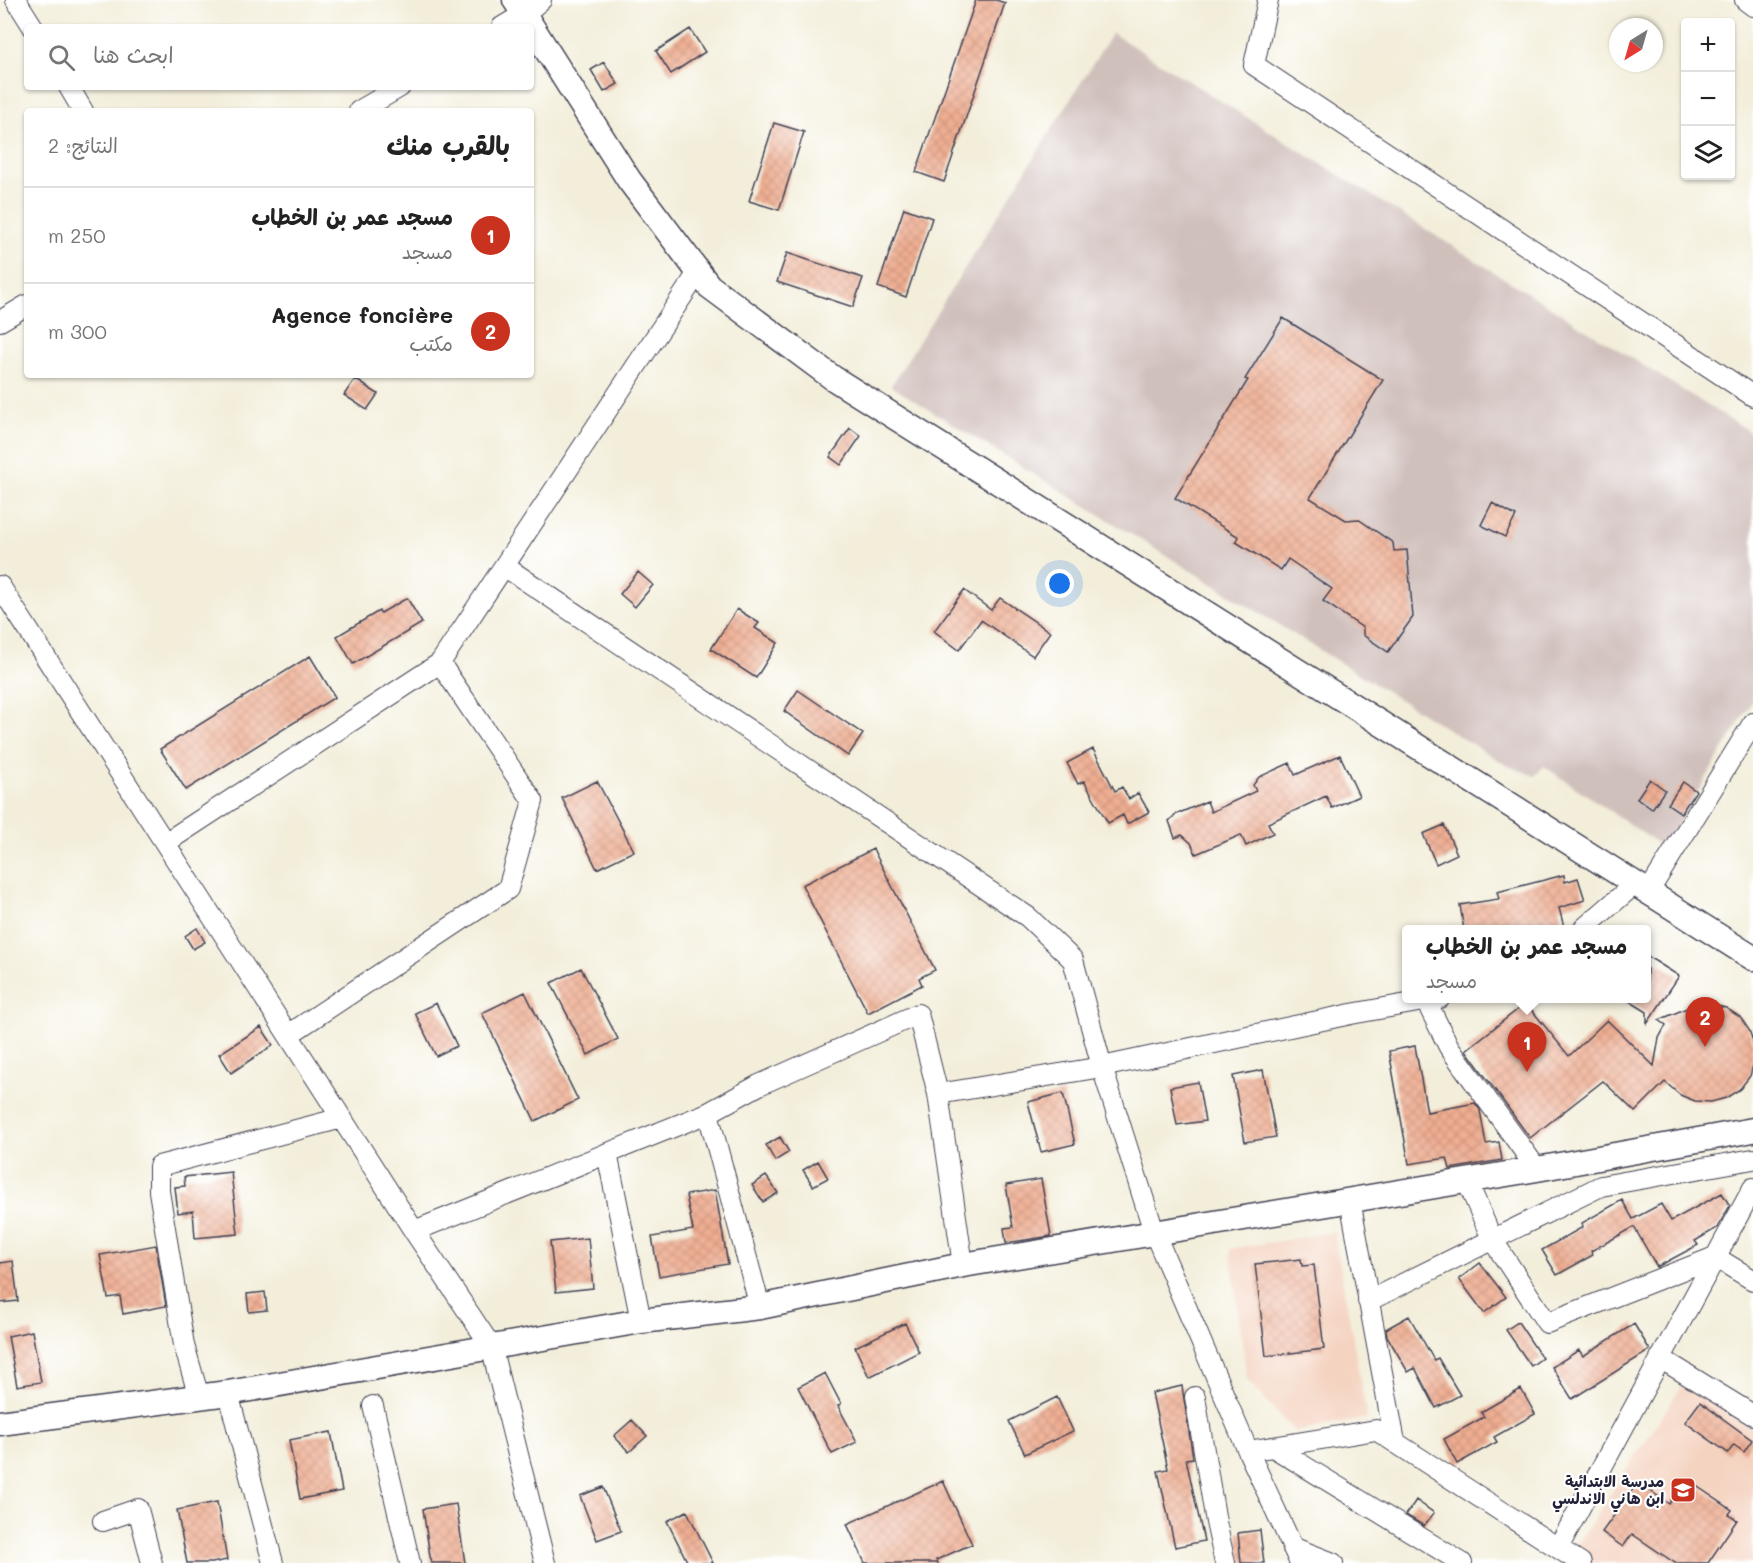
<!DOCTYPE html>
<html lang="ar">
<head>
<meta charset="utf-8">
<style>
  body { margin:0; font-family:Mali,"Playpen Sans Arabic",sans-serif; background:#f2f2f2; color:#222; direction:rtl }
  .controls { position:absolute; right:18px; top:18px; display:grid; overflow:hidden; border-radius:6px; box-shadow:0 2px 4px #0004 }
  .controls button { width:54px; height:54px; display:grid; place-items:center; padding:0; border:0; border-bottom:2px solid #e0e0e0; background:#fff; color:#222; font:30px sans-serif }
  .compass { position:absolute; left:1609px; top:18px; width:54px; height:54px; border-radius:50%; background:#fff; box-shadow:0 2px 4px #0004; rotate:217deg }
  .you { position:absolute; left:1060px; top:584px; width:21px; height:21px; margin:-15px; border:4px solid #fff; border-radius:50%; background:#1a73e8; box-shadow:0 0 0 9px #1a73e833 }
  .badge { display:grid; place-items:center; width:39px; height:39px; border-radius:50%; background:#c8321e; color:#fff; font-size:20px; font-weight:700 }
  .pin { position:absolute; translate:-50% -50px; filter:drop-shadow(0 2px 3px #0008) }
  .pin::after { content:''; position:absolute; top:32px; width:21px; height:18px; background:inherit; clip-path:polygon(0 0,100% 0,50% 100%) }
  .popup { position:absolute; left:1402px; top:925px; width:249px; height:78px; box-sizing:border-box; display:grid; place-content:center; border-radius:6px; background:#fff; filter:drop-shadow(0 2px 4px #0005); font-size:20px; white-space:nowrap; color:#767676 }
  .popup b { font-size:22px; color:#222 }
  .popup::after { content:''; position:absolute; left:50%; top:100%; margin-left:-12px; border:12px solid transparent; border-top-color:#fff }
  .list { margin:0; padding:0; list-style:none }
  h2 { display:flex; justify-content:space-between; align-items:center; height:78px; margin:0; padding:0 24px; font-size:26px }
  h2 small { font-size:20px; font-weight:400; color:#767676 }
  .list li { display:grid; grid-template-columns:39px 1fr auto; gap:18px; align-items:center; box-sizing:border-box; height:96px; padding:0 24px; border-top:2px solid #e0e0e0 }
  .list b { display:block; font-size:22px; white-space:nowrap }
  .list p { margin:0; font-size:20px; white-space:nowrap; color:#767676 }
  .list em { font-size:20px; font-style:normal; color:#767676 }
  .icon { flex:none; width:33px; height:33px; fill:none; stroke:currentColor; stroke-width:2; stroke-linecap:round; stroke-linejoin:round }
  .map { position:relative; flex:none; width:1753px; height:1563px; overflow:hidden; direction:ltr }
  .search { position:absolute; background:#fff; box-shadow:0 2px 4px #0004; left:24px; top:24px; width:510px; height:66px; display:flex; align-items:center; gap:15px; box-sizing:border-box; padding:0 21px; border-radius:6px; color:#767676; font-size:22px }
  .panel { position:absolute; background:#fff; box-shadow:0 2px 4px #0004; left:24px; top:108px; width:510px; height:270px; border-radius:6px; direction:rtl }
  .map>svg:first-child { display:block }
  .built { fill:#f4d3c0 }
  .industrial { fill:#d0c0bc }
  .building { fill:url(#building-cross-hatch) }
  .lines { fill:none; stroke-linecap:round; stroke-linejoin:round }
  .minor-casing { stroke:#414153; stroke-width:22 }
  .major-casing { stroke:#414153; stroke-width:27 }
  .minor { stroke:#fff; stroke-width:20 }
  .major { stroke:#fff; stroke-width:24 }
  .labels { text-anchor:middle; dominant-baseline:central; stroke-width:4.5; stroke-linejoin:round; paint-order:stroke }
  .poi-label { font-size:15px; font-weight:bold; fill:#22223b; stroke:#fff; text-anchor:end }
</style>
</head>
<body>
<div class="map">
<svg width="1753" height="1563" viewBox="0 0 1753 1563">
  <defs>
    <pattern id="building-cross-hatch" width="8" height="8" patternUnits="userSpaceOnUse" patternTransform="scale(1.5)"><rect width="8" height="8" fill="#efae92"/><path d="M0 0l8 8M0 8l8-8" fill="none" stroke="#cd957f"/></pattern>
  </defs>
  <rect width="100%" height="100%" fill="#fff"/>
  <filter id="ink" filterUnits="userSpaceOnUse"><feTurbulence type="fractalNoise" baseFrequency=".0167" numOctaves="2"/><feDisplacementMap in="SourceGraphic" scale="12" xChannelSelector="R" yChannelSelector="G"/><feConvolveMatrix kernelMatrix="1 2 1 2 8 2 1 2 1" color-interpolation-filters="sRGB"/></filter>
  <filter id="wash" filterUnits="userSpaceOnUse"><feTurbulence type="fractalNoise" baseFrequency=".008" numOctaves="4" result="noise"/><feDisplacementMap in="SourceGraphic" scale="24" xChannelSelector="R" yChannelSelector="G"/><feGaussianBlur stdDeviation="1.35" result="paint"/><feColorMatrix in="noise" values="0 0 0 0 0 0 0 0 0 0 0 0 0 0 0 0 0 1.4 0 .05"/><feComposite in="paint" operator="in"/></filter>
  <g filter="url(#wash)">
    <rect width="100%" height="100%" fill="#f3eeda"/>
    <path class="built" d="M1334,1232L1367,1418L1295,1432L1247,1380L1230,1249Z
      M1683,1384L1753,1428V1560L1751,1563H1591L1573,1551Z"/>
    <path class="industrial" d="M1112,33L1753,434V700L1664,848L1544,766L1535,776L1506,765L891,386Z"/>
    <g id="blocks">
      <path class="building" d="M976,0H996L1005,3L944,182L916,172Z
        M690,29L705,52L671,74L656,51Z
        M604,62L618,84L604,92L591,70Z
        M774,123L804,132L779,210L749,201Z
        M904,208L932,218L906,297L878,287Z
        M787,253L863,278L853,307L777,282Z
        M1283,318L1383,380L1310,498L1346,520L1358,519L1393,543L1394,551L1407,550L1413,617L1388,652L1363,635V628L1323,601L1332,589L1288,559L1281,570L1236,542L1239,537L1175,498L1248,380L1245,379Z
        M355,379L378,394L367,410L344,395Z
        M850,428L861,436L841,465L830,457Z
        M1492,503L1516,516L1505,537L1481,525Z
        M638,572L653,585L635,607L620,594Z
        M964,590L991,610L1000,598L1050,632L1033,656L981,620L959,650L934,631Z
        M407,598L422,623L353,664L337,636L379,611L381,613Z
        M737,609L759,623L755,628L778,643L756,678L711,649Z
        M310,656L335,697L186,790L160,749Z
        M798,690L863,734L848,756L784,711Z
        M1093,749L1115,791L1122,787L1129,799L1138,793L1149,812L1127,824L1123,815L1108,823L1084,781L1078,784L1067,763Z
        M1340,755L1359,796L1332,808L1326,796L1268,823L1273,833L1246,846L1241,835L1196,854L1191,843L1182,835L1175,838L1169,821L1175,815L1207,801L1211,812L1256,791L1253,785L1259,777L1290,763L1295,775Z
        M1650,779L1665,790L1652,809L1637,798Z
        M597,781L634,851L597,869L562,798Z
        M1683,782L1696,791L1681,813L1668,804Z
        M1444,825L1457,854L1436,864L1423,834Z
        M873,849L935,970L919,978L922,985L868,1013L802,885Z
        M1564,875L1565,882L1578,878L1585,900L1559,908L1564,927L1555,930H1464L1460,905L1499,899L1497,892Z
        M197,928L205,942L193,949L185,936Z
        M1647,956L1679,976L1647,1024V1012L1626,999H1647Z
        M581,968L618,1039L588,1055L551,983Z
        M525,992L578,1100L535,1121L482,1013Z
        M436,1003L457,1046L436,1056L415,1013Z
        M1526,1003L1569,1056L1607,1020L1654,1066L1659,1038L1666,1025L1659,1020L1694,1005L1710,1004L1726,1008L1740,1017L1749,1030L1753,1041V1066L1750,1076L1740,1089L1726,1098L1711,1102L1695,1101L1680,1095L1665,1082L1635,1112L1603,1081L1530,1138L1466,1050Z
        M261,1027L273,1045L231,1073L219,1054Z
        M1415,1046L1427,1112L1475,1103L1480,1110L1486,1144L1499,1142L1502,1160L1450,1169L1447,1158L1409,1164L1389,1051Z
        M1263,1070L1276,1137L1245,1142L1233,1076Z
        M1198,1082L1205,1121L1177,1125L1170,1087Z
        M1063,1093L1075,1144L1041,1152L1028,1102Z
        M780,1137L789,1152L775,1161L766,1145Z
        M818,1161L828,1178L813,1186L803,1170Z
        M231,1172L238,1234L195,1238L193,1211L178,1213L175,1187L185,1186L184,1177Z
        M766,1176L778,1193L763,1202L752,1185Z
        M1041,1179L1051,1236L1006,1243L1004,1228L1013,1227L1006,1185Z
        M715,1190L728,1264L659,1276L652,1237L693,1230L686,1195Z
        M1722,1193L1730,1206L1717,1228L1695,1241L1698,1245L1657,1267L1634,1227L1591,1251L1593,1255L1557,1275L1542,1250L1583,1227L1582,1223L1622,1200L1633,1219L1661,1204L1671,1221Z
        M588,1238L593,1288L556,1292L550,1242Z
        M156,1245L166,1306L123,1314L120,1296L108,1298L100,1255Z
        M1301,1259L1302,1266L1314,1265L1324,1349L1266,1356L1255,1264Z
        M13,1261L18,1301L0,1303V1263Z
        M1480,1263L1506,1297L1484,1313L1459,1279Z
        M265,1292L267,1310L249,1312L247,1294Z
        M1409,1316L1434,1360L1438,1358L1460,1395L1436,1408L1415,1368L1408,1372L1387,1336L1386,1329Z
        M1518,1322L1542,1358L1531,1366L1506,1330Z
        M905,1323L919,1352L869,1377L855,1347Z
        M1634,1324L1650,1350L1572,1399L1552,1367L1579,1350L1583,1356Z
        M32,1331L41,1382L17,1386L8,1336Z
        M825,1373L841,1404L838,1406L857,1442L832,1454L798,1387Z
        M1182,1386L1193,1458L1186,1459L1204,1541L1175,1547L1158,1471L1168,1469L1152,1393Z
        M1521,1389L1535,1414L1494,1437L1497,1442L1457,1464L1444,1439L1484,1417L1481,1412Z
        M1057,1397L1073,1431L1025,1454L1009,1421Z
        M1700,1402L1752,1440L1744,1452L1734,1445L1728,1453L1685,1422Z
        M632,1420L647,1436L629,1452L614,1436Z
        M331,1432L342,1491L300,1499L289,1440Z
        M1686,1479L1732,1510L1729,1514L1737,1520L1708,1563H1675L1632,1534L1623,1547L1602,1532L1638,1482L1669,1504Z
        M943,1481L972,1544L936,1560L938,1563H865L847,1524Z
        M603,1487L621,1531L597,1540L580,1496Z
        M1416,1500L1434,1513L1424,1526L1406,1515Z
        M217,1502L227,1560L212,1563H187L177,1510Z
        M456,1504L465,1563H431L423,1509Z
        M687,1511L713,1563H688L667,1521Z
        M1260,1530L1264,1563H1241L1238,1533Z"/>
    </g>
  </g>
  <g filter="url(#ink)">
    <use href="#blocks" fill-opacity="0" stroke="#414153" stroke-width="1.5"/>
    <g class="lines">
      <g class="minor-casing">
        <path id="minor" d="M16,0L33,27
          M1268,0L1254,65L1753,396
          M1745,0L1753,6
          M502,27L524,14L541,0
          M69,87L83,111
          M359,111L400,87
          M0,321L27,305
          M504,566L1028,917L1073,960L1102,1067L1154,1232L1248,1451L1300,1563
          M0,586L414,1231L491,1346L545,1563
          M165,843L440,663L699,271
          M1649,891L1753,723
          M1582,930L1636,883
          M1426,1001L1449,1047L1537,1169
          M288,1035L508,889L533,801L440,663
          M938,1094L1102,1067L1351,1014L1440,998
          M708,1113L760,1307
          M607,1153L641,1321
          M1467,1181L1492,1239L1547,1323L1715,1257L1753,1280
          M1350,1200L1395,1442
          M414,1231L708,1113L759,1085L918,1014L938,1094L963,1265
          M1368,1301L1601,1186L1753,1159
          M1660,1358L1753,1415
          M228,1393L273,1563
          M199,1397L184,1345L159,1191V1166L342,1118
          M1195,1397L1216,1522L1225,1563
          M373,1406L410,1563
          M1273,1447L1462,1563
          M1248,1451L1376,1430L1558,1548L1753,1188
          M103,1521L138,1509L152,1563
          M1292,1547L1333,1563
          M1558,1548L1581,1563"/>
      </g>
      <g class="major-casing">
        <path id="major" d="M515,0L629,180L709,286L833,378L1753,958
          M0,1423L228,1393L641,1321L760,1307L963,1265L1537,1169L1753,1130"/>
      </g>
      <use href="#minor" class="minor"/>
      <use href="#major" class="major"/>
    </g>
  </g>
  <defs>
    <g id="school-square" transform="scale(1.35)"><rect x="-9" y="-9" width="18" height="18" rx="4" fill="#c8321e" stroke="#fff"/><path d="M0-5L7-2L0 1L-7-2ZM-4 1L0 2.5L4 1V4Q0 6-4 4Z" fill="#fff"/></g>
  </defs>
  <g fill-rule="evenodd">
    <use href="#school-square" x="1683" y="1490"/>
  </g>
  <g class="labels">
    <g class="poi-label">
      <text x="1664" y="1481">مدرسة الابتدائية<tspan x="1664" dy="17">ابن هاني الاندلسي</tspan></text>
    </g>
  </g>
</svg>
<div class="controls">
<button>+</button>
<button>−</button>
<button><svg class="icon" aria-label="layers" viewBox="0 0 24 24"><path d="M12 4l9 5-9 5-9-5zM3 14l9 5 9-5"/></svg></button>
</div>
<svg class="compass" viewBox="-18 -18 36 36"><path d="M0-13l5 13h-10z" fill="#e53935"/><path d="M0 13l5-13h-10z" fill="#767676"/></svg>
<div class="you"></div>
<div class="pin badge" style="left:1527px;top:1072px">1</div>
<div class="popup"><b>مسجد عمر بن الخطاب</b>مسجد</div>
<div class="pin badge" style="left:1705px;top:1047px">2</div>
<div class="search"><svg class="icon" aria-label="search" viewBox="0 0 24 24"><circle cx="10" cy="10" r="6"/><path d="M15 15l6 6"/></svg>ابحث هنا</div>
<section class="panel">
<h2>بالقرب منك<small>النتائج: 2</small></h2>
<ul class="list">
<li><span class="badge">1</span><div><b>مسجد عمر بن الخطاب</b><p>مسجد</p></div><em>250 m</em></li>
<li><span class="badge">2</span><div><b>Agence foncière</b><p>مكتب</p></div><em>300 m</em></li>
</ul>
</section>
</div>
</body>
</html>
